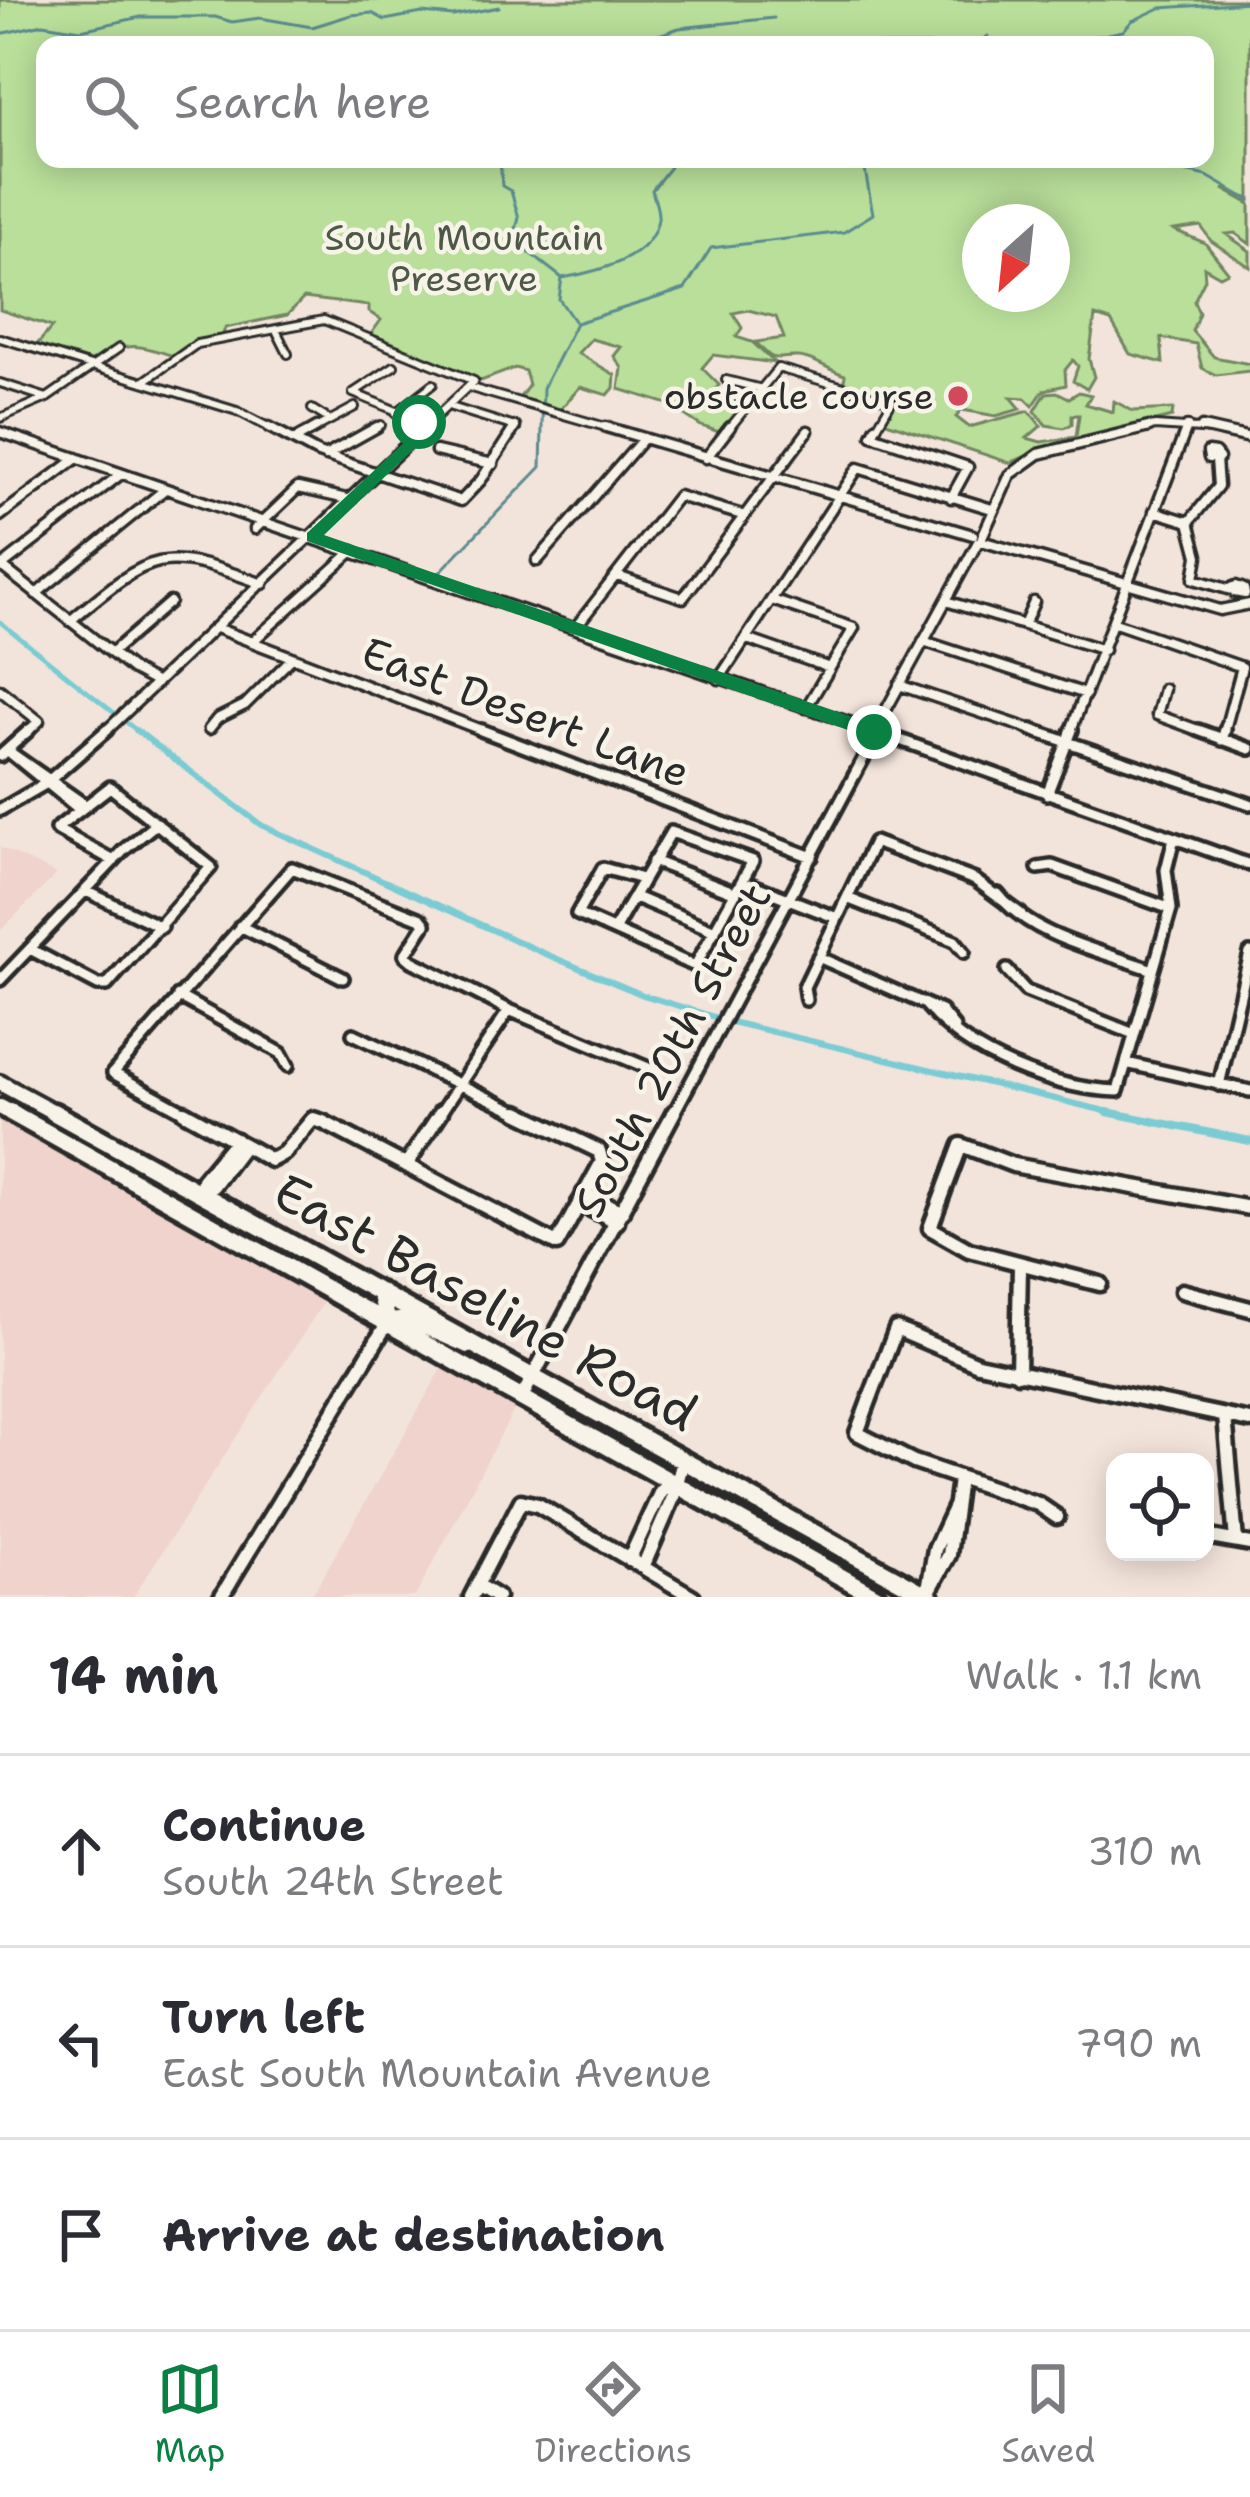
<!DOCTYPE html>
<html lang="en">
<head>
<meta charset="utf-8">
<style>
  body { margin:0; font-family:"Shantell Sans",sans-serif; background:#f7f7f7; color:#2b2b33 }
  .controls { position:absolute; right:36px; bottom:36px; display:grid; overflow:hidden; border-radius:24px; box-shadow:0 6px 30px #0003 }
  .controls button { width:108px; height:108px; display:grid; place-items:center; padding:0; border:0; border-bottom:3px solid #e1e1e2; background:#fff; color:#2b2b33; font:60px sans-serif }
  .compass { position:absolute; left:962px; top:204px; width:108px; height:108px; border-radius:50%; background:#fff; box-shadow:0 6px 30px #0003; rotate:207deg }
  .stop { position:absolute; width:36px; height:36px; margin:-27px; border:9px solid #0b8043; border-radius:50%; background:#fff }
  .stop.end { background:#0b8043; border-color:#fff; box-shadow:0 3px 12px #0008 }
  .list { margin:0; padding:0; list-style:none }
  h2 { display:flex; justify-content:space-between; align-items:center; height:156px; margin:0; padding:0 48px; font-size:51px }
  h2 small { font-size:39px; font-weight:400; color:#7c7c81 }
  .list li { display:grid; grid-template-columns:78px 1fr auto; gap:36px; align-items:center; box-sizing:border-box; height:192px; padding:0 48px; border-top:3px solid #e1e1e2 }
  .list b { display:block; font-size:45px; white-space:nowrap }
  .list p { margin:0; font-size:39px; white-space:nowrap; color:#7c7c81 }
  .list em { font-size:39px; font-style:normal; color:#7c7c81 }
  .icon { flex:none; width:66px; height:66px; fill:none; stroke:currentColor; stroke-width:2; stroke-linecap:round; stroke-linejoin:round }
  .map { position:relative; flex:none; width:1250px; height:1597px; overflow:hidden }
  .search { position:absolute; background:#fff; box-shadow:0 6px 30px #0003; left:36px; right:36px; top:36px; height:132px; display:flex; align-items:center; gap:30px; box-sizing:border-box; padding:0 42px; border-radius:24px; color:#7c7c81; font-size:45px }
  .sheet { height:732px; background:#fff }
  nav { display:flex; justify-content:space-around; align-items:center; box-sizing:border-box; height:168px; border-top:3px solid #e1e1e2; background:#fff; font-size:33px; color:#7c7c81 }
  nav a { display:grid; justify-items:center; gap:6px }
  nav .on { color:#0b8043 }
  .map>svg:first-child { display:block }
  .built { fill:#efd3cc }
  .green { fill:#b9df9a; stroke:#728562; stroke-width:3; fill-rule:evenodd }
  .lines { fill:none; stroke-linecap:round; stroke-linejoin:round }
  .stream { stroke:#5a8b90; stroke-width:3 }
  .canal-far2 { stroke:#7acbd3; stroke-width:4.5 }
  .canal-far1 { stroke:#7acbd3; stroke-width:6 }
  .canal { stroke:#7acbd3; stroke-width:8 }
  .minor-far3-casing { stroke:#2b2b2b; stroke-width:12 }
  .minor-far2-casing { stroke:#2b2b2b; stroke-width:15 }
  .minor-far1-casing { stroke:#2b2b2b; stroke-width:18 }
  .minor-casing { stroke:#2b2b2b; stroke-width:21 }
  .major-far1-casing { stroke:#2b2b2b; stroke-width:22 }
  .major-casing { stroke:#2b2b2b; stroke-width:26 }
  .minor-far3 { stroke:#f7f3e8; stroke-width:6 }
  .minor-far2 { stroke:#f7f3e8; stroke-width:8 }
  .minor-far1 { stroke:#f7f3e8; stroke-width:9 }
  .minor { stroke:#f7f3e8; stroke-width:12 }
  .major-far1 { stroke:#f7f3e8; stroke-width:14 }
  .major { stroke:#f7f3e8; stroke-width:16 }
  .route { fill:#0b8043 }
  .poi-dot { fill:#d1495b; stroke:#f7f3e8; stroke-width:4.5 }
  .labels { text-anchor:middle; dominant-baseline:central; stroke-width:9; stroke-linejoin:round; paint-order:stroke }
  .far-park-label { font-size:36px; fill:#4e5847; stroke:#f7f3e8 }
  .far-poi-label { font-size:36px; fill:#2b2b2b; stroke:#f7f3e8; text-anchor:end }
  .street-label { font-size:42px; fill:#2b2b2b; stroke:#f7f3e8 }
  .near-street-label { font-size:51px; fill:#2b2b2b; stroke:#f7f3e8 }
</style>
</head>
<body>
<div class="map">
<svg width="1250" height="1597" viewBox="0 0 1250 1597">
  <rect width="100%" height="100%" fill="#f3e4db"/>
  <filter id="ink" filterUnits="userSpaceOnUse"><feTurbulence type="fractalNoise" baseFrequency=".00833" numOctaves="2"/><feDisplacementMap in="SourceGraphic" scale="24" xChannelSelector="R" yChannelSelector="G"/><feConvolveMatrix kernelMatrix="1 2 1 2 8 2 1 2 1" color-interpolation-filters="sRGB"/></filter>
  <g filter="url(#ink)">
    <path class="built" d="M0,847L57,874L0,931Z
      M0,1116L169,1215L327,1297L133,1597H0Z
      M445,1363L517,1404L415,1597H311Z"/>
    <path class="green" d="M0,0H1250V199L1223,189L1250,204V244L1235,233L1226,234L1250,251V267L1211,241L1201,226L1174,230L1205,243L1228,272L1220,276L1204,267L1205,279L1194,301L1199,313L1192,331L1214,357L1250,364V371L1216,375L1202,368L1196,344L1161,338L1163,363L1130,354L1111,321L1095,316L1089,359L1094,377L1087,389L1073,381L1078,366L1073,360L1065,370L1066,385L1044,390L1033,406L1025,398L1011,397L1021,409L996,416L962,410L956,417L969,427L1029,411L1041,426L1027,438L1041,442L1076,437L1079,415H1072V424L1064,428L1046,425L1035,411L1046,393L1057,392L1069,398L1079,392L1091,395L1086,404L1113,412L1114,401L1133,411L1173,409L1172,417L1047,447L1010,463L883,421L896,401L843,386L845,375C831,371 812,357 798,357C774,356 776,366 756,342L784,338L776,317L748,310L733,313L742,328L736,337L752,342L775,363L713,355L702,368L719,385L712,393L745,405L722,433L701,426L668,404L619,389L622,368L614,356L621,347L591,339L578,353L615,375L614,388L608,395L580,387L558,412L518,400L529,385L525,371L515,368L481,381L371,334L381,320L369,312V306L304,298L287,315L225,328L221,340L194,343L174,356C135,344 128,340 93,365L35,347L52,327L0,310ZM45,45H1205V159H45ZM980,222H1052V294H980Z"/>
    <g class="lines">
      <path class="stream" d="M0,34L43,24L81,30L141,17H215L232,22L260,18L312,27L351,15L372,13L385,20L422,13L453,16L499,7
        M630,45L679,28L774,18
        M983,45L980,41L988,36
        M1092,45L1094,37L1123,31L1132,21L1160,8L1250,2
        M500,159L502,186L511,191L519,218L513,240L562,278
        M1132,159L1207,176L1250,201
        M574,321L559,299L562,278C595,272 652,260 658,219C659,209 654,199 652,190L670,167L667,159
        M438,574L541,467L543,388L576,323L685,289L711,248L844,232L873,214L863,159"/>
      <path class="canal-far2" d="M0,622L118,716
        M122,719L140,733"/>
      <path class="canal-far1" d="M136,730L261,825L541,952L643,995L721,1019
        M731,1022L1122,1115"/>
      <path class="canal" d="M1107,1112L1250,1141"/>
      <g class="minor-far3-casing">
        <path id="minor-far3" d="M277,332L288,354
          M0,338L237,411L274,430
          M394,366L353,393L431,425
          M726,380L762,389
          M143,382L197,344L324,320L474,381L422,430
          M0,383L47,398
          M471,388L616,430
          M451,407L515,427L513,430
          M312,409L328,419
          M396,413L433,384
          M0,418L47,398L119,348
          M312,430L355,407
          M371,430L381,425
          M728,430L778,368L892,401L875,430
          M1137,430L1155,426L1216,430
          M1186,430L1188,426"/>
      </g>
      <g class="minor-far2-casing">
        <path id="minor-far2" d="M269,427L318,453L403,482
          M606,427L973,535
          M876,427L872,435L968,467L951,498
          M1202,427L1250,438
          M0,432L881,733
          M294,440L317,427
          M436,451L493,464
          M1208,452L1215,453L1219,458H1209Z
          M325,456L377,427
          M706,458L730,427
          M1216,459L1218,486L1189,522L1198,556L1194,579L1231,590
          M401,481L461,501L481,480L515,427
          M1154,511L1189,522
          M0,516L77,458
          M255,529L298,488L351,500
          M982,537L1010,475L1039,454L1149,427
          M981,541L1220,610L1250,604
          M537,561L644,438
          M0,565L133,670L157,683
          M2,566L121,474
          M617,576L683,598L808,431
          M1236,586L1244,589L1245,594L1234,592L1231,588Z
          M36,594L164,490
          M772,600L854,628L806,708
          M946,601L1104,650
          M70,621C154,551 159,546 263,584
          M1115,623L1242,667L1224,733
          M1024,625L1034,602
          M216,628L489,733
          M575,628L678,496L742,515
          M747,639L830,668
          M923,641L1086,694
          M252,642L353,551
          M111,653L170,602
          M719,679L858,468L992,509
          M899,685L1041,733
          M1164,689L1157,715L1206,733
          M0,690L39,721L26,733
          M209,729L217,719L245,705L292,658
          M874,732L978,542
          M104,733L425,427
          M1070,733L1187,427"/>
      </g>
      <g class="minor-far1-casing">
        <path id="minor-far1" d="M481,730L812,857
          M872,730L1250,865
          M1032,730L1250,804
          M1198,730L1250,749
          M1222,740L1225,730
          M8,751L85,805
          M8,751L79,809
          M0,756L29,730
          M1047,794L1072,730
          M0,810L45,784L107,730
          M653,861L736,893
          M1038,868L1052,866L1171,909
          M86,891L161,927
          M776,894L750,884L837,918
          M998,894C1032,938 1103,951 1153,970
          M635,897L715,931
          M847,898L955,941L964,952
          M240,926L343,978
          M614,930L671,832L753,861L695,966L577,914L603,868L642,879
          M30,949L98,985H107L211,867L110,787L56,829L114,861
          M818,957L941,1011L954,1027
          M1007,970L1026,991L1134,1034
          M0,980L124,850L157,823
          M178,996L281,1053L288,1066
          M806,1000L804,987L874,842L975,880L1021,914
          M926,1005C968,1056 1053,1089 1118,1091L1171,909L1166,870L1174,838
          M353,1034L524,1115
          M1126,1063L1250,1091
          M1219,1085L1250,953
          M190,1115L113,1073L292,868L421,919L425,924L405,955L412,961L509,1010L653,1070
          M439,1115L509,1010
          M673,1115L877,733"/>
      </g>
      <g class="minor-casing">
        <path id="minor" d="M184,1112L271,1160L284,1153L313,1119L323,1122L557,1244L602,1162L599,1151L518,1112
          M406,1165L441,1112
          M201,1193L213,1186L244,1145
          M201,1193L203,1180L236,1140
          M584,1193L622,1212
          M579,1203L617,1222
          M1100,1284L969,1250L930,1228L961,1145L1013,1165L1250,1208
          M1182,1291L1250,1309
          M1018,1374L1020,1265
          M522,1397L674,1112
          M1225,1416L1236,1541
          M1057,1517L1038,1504L914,1462L857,1433L896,1329L978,1364L1250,1421
          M1205,1536L1250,1544
          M629,1560L661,1491L674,1482
          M643,1567L673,1498L683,1461
          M477,1585L497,1597
          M927,1595L949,1555L959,1479
          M927,1595L935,1549L955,1506
          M221,1597L388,1322
          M471,1597L521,1501L538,1505L693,1597"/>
      </g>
      <g class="major-far1-casing">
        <path id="major-far1" d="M0,1083L59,1115
          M0,1107L15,1115"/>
      </g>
      <g class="major-casing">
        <path id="major" d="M10,1112L877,1597
          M53,1112L930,1597
          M380,1292L388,1322L411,1320L468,1345"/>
      </g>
      <use href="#minor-far3" class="minor-far3"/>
      <use href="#minor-far2" class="minor-far2"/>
      <use href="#minor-far1" class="minor-far1"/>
      <use href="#minor" class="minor"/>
      <use href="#major-far1" class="major-far1"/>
      <use href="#major" class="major"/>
    </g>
  </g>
  <path class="route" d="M414,418L439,425L324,535L881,727V737H868L307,541V533L421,427L414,425Z"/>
  <circle class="poi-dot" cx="958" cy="396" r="12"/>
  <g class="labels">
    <g class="far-park-label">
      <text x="464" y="237">South Mountain<tspan x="464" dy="41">Preserve</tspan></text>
    </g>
    <g class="far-poi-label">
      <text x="934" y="396">obstacle course</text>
    </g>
    <g class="street-label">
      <text transform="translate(526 712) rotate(21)">East Desert Lane</text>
      <text transform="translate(672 1050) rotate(-62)">South 20th Street</text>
    </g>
    <g class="near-street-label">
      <text transform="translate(486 1302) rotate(29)">East Baseline Road</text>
    </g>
  </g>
</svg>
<div class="controls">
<button><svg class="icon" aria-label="locate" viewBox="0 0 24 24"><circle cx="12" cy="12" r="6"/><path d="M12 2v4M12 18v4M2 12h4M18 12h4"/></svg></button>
</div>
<svg class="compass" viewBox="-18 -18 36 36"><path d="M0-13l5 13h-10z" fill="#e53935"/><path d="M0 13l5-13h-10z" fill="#7c7c81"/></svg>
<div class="stop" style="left:419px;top:422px"></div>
<div class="stop end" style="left:874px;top:732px"></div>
<div class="search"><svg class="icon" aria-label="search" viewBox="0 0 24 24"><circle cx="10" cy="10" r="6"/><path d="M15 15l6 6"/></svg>Search here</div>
</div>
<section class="sheet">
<h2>14 min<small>Walk · 1.1 km</small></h2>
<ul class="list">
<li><svg class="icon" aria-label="ahead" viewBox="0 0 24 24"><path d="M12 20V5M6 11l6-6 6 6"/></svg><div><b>Continue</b><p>South 24th Street</p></div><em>310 m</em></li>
<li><svg class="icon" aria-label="left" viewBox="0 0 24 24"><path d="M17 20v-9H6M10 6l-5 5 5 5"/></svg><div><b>Turn left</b><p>East South Mountain Avenue</p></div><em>790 m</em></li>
<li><svg class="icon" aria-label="arrive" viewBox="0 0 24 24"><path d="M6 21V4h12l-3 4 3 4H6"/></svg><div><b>Arrive at destination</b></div></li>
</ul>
</section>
<nav>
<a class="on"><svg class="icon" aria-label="map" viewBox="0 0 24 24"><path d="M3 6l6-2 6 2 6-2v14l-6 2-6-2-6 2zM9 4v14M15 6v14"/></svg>Map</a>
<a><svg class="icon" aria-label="directions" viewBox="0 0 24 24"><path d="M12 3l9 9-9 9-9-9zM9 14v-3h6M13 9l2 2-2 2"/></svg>Directions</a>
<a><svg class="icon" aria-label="saved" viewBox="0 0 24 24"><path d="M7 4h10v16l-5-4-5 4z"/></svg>Saved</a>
</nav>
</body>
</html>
